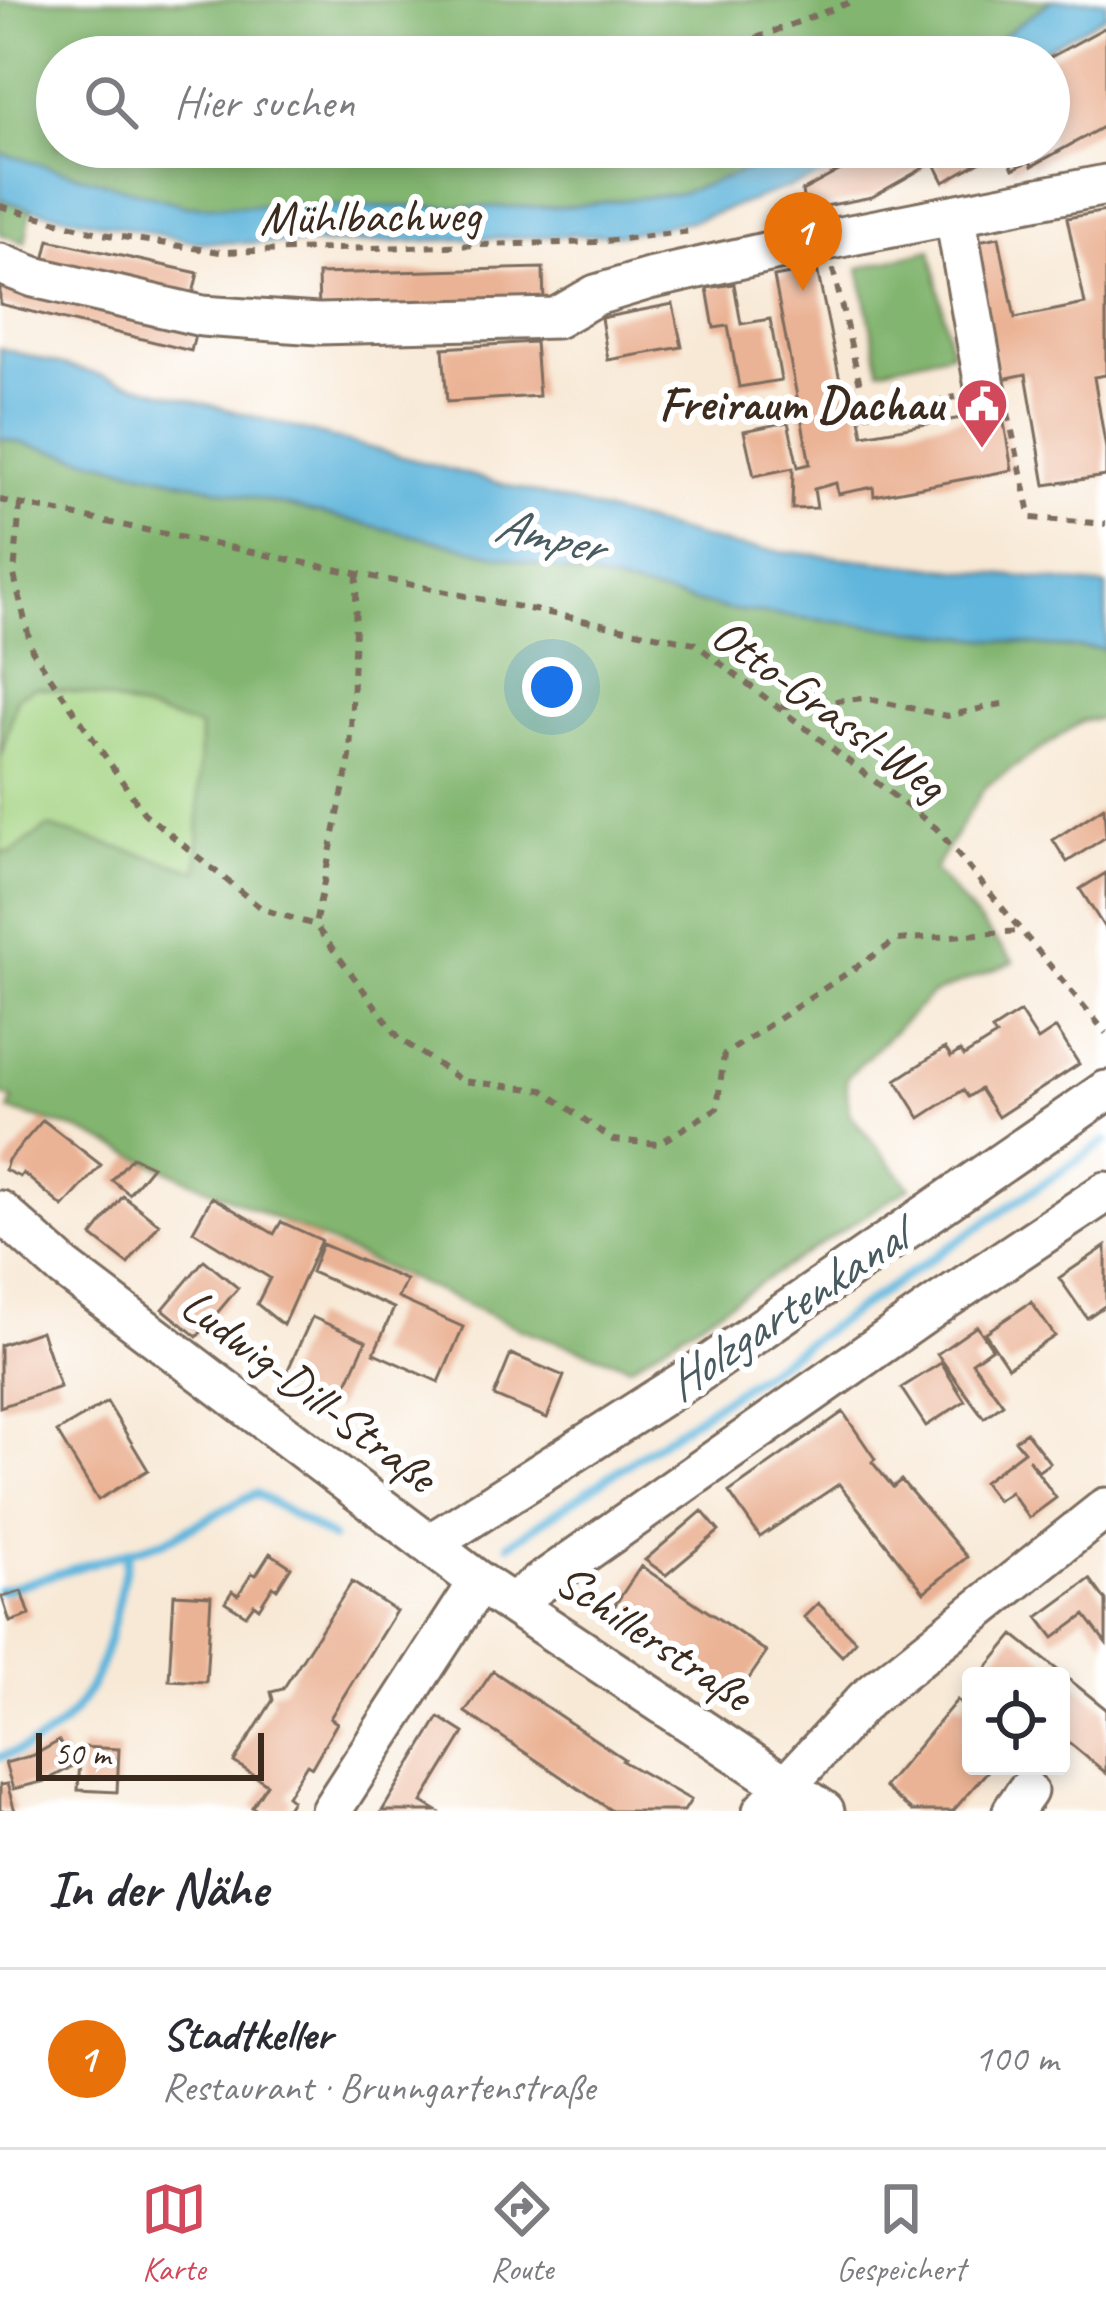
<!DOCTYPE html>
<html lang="de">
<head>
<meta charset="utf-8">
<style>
  body { margin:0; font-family:Caveat,sans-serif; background:#f2f2f3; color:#2b2b33 }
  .controls { position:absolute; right:36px; bottom:36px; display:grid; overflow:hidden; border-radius:12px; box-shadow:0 6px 18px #0003 }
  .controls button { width:108px; height:108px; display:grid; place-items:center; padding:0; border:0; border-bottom:3px solid #e1e1e2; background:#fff; color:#2b2b33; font:60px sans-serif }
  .scale { position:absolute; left:36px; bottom:30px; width:228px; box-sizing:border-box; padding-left:12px; border:6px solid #3b2a1e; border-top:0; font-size:33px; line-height:42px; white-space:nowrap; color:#3b2a1e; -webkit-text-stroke:9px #fff; paint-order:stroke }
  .you { position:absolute; left:552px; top:687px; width:42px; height:42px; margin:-30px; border:9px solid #fff; border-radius:50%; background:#1a73e8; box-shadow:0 0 0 18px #1a73e833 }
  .badge { display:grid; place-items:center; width:78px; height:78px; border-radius:50%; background:#d1495b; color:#fff; font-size:39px; font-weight:700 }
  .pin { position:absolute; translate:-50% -99px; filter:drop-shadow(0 3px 6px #0008) }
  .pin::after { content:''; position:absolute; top:63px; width:42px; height:36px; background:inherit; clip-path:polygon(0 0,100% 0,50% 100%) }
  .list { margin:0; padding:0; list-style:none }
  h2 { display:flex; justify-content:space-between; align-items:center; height:156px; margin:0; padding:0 48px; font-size:51px }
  h2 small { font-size:39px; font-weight:400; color:#7c7c81 }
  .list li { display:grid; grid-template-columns:78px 1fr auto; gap:36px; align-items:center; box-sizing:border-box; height:180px; padding:0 48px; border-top:3px solid #e1e1e2 }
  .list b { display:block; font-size:45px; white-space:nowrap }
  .list p { margin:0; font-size:39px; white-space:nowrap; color:#7c7c81 }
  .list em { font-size:39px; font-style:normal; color:#7c7c81 }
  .icon { flex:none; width:66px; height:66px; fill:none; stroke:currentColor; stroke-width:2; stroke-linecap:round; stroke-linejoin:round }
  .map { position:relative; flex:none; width:1106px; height:1811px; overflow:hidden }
  .search { position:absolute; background:#fff; box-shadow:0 6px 18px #0003; left:36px; right:36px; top:36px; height:132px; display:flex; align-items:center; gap:30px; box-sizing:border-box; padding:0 42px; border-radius:66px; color:#7c7c81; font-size:45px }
  .sheet { height:336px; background:#fff }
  nav { display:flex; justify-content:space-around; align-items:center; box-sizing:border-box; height:168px; border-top:3px solid #e1e1e2; background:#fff; font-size:33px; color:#7c7c81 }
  nav a { display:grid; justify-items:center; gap:6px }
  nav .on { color:#d1495b }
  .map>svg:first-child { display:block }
  .green { fill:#a3d381; stroke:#6f7e50; stroke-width:3 }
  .forest { fill:#82b56f; stroke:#5e7046; stroke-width:3 }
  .water { fill:#5fb5db; stroke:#4d707c; stroke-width:3 }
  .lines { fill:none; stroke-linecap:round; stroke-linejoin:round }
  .stream { stroke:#5fb5db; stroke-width:9 }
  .building { fill:#ebb395 }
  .minor-casing { stroke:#7d6d5e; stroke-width:45 }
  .path { stroke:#7d6d5e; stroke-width:6; stroke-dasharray:9 9; stroke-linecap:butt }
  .minor { stroke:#fff; stroke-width:39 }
  .labels { text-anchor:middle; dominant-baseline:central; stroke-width:12; stroke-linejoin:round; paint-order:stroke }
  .street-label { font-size:48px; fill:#3b2a1e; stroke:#fff }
  .poi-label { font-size:48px; font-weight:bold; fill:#3b2a1e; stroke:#fff; text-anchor:end }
  .water-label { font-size:51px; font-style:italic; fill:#485b60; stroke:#fff }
</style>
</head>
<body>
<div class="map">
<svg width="1106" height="1811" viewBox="0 0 1106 1811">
  <rect width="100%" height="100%" fill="#fff"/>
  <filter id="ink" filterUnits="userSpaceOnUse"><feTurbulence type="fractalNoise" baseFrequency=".00833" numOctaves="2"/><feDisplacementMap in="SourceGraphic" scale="24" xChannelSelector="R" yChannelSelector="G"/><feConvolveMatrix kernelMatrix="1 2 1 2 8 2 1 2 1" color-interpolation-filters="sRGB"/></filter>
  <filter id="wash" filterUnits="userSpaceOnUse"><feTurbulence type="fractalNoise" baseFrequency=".004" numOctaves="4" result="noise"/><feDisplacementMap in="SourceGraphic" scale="48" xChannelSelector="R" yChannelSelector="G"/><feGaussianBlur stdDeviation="2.7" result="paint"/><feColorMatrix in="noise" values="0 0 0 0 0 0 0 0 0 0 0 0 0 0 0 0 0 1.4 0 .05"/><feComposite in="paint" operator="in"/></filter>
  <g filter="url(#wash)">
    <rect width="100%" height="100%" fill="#f8e9d6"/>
    <path class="green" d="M35,687L89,694L200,727L199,872L130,854L0,852V759L17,697Z"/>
    <path class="forest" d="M0,0H1052L974,57H57V147H814L682,193L563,207L187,206L22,161L0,153Z
      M0,199L31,209L25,243L0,234Z
      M931,250L951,352L880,369L859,268Z
      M0,438L725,609L1047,646L1106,649V718L1082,721L985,787L934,870L1014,962L932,994L846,1078L849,1113L910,1187L630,1366L521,1329L78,1130L9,1110L13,1099L0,1094V852L11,853L48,827L198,871L200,727L89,694L35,687L17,697L0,759Z"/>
    <path class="water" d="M1052,0H1106V15L1032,57H974Z
      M814,147H876L831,173L695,220L624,234L328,244L195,242L31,209L0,199V153L187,206L563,207L682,193Z
      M0,348L732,546L1106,586V649L1047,646L725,609L0,438Z"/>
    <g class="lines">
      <path class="stream" d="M509,1544L1106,1141
        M0,1591L167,1540L256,1493L332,1538
        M0,1757C101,1732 110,1637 129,1551"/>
    </g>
    <g id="blocks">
      <path class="building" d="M1106,27V125L1032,166L1030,161L1013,169L1004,148L944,182L934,162L872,197L805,210L802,191L883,147H1049V58Z
        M1106,211V375L1094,377L1106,449V476L1045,485L1026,374L998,380L973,242L999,237L1015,318L1085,304L1067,218Z
        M49,240L198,273L190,306L41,273Z
        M543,268L544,306L319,312L318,274Z
        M817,269L842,390L854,387L863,435L1002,411L1012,470L874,496L873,487L838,494L836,483L814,489L817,508L792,509L793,468L754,476L744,431L788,422L798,467L810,464L774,277Z
        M0,279L197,327L191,351L0,304Z
        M734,284L741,324L770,319L781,380L739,387L728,326L714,328L707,288Z
        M673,304L682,347L608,360L601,318Z
        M535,342L539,396L447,402L443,348Z
        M1104,807L1106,837L1067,862L1053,840Z
        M1106,873V930L1080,889Z
        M1020,1012L1038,1040L1056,1028L1079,1064L998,1117L980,1089L968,1097L963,1090L920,1118L896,1080L945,1048L951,1057L960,1051L964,1056L996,1036L992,1030Z
        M43,1120L101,1165L63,1207L23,1173L20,1177L5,1170L8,1160Z
        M132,1157L152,1166L129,1194L112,1180Z
        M123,1196L159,1224L128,1264L92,1236Z
        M212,1197L274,1234L281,1222L321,1240L283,1325L257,1304L270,1278L193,1231Z
        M322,1244L406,1280L398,1298L463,1327L439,1382L374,1353L394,1308L311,1272Z
        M1106,1246V1305L1087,1318L1059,1278Z
        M204,1260L238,1288L197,1337L163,1309Z
        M1031,1302L1055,1336L1008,1367L985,1333Z
        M312,1317L366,1341L335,1410L281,1385Z
        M977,1326L992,1348L972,1362L1003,1404L984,1418L937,1354Z
        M41,1331L60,1387L0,1407V1345Z
        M511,1354L564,1376L547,1418L494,1396Z
        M941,1363L965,1401L926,1426L901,1388Z
        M107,1402L148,1470L98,1500L57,1432Z
        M843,1412L875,1459L872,1462L893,1487L901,1480L967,1557L924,1592L839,1484L760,1537L729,1492Z
        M1026,1432L1050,1463L1039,1471L1028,1459L1056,1498L1029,1518L1010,1492L997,1501L983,1482L1024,1451L1015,1440Z
        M702,1511L719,1531L666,1575L645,1560Z
        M270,1553L291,1567L277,1589L273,1586L259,1608L254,1604L246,1615L225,1602L232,1591L238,1595L252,1573L256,1575Z
        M641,1566L767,1652L737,1696L611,1611Z
        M1090,1579L1106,1601V1643L1085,1615L1054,1638L1038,1617Z
        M352,1582L396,1611L330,1718L337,1723L312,1767L307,1764L287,1796L292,1800L285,1811H259L252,1807L267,1784L234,1762L273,1700L271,1692L283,1689Z
        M22,1591L30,1615L10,1622L2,1597Z
        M174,1594L211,1596L206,1682L169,1680Z
        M818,1603L856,1641L842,1656L804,1617Z
        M1014,1635L1106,1709V1773L1061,1736V1676H980Z
        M493,1671L624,1759L622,1761L691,1800L684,1811H612L465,1712Z
        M971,1695V1766H992L953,1811H912L884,1787L957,1700L962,1706Z
        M439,1717L464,1733L422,1802L437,1811H382Z
        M59,1741L71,1767L45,1781L13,1789L5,1763L34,1755Z
        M81,1747L119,1749L117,1792L78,1790Z
        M7,1784L15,1811H0V1785Z"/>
    </g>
  </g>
  <g filter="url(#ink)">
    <use href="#blocks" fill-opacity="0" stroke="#7d6d5e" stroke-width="3"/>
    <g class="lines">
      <g class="minor-casing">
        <path id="minor" d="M955,216L986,392
          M0,264L34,277L202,316L318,324L556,318L596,295L649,279L800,245L1106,185
          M0,1211L64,1268L479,1582L824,1811
          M430,1544L693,1376L1106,1091
          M512,1603L938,1304L1106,1192
          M331,1811L479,1582
          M763,1811L866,1699L1106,1508
          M1013,1811L1027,1791"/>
      </g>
      <path class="path" d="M756,38L856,0
        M0,206L102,234L220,252L595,242L692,231
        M833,269L867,414L956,397
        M1008,413L1031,518L1106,524
        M0,500L694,643L936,828L1106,1033
        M20,504L14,575L32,650L144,813L262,909L315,925
        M357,574L350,757L315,925L400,1039L462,1081L543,1090L613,1140L658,1144L717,1108L724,1055L897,940L1020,931
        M781,707L864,698L947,716L1006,703"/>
      <use href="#minor" class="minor"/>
    </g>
  </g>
  <defs>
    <g id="civic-pin" transform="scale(2.7)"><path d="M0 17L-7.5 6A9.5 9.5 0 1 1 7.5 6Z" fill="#d1495b" stroke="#fff"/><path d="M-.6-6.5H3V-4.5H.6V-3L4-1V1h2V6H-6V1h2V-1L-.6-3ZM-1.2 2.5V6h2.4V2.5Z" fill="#fff"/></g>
  </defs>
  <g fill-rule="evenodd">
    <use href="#civic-pin" x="982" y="404"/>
  </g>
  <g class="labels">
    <g class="street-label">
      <text transform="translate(370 216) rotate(-1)">Mühlbachweg</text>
      <text transform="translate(829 709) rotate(36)">Otto-Grassl-Weg</text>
      <text transform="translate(309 1390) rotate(37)">Ludwig-Dill-Straße</text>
      <text transform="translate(654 1637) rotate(34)">Schillerstraße</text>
    </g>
    <g class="poi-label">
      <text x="943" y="404">Freiraum Dachau</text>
    </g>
    <g class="water-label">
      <text transform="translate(549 535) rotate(13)">Amper</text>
      <text transform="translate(785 1310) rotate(-34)">Holzgartenkanal</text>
    </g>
  </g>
</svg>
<div class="controls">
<button><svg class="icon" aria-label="locate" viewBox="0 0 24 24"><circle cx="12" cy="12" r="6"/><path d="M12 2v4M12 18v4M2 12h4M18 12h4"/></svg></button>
</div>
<div class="scale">50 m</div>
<div class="you"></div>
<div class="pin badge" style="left:803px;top:291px;background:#e8710a">1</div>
<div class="search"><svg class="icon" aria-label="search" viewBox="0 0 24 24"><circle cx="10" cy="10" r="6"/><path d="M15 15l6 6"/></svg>Hier suchen</div>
</div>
<section class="sheet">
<h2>In der Nähe<small></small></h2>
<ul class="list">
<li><span class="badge" style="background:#e8710a">1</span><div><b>Stadtkeller</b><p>Restaurant · Brunngartenstraße</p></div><em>100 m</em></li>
</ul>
</section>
<nav>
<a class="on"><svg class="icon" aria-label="map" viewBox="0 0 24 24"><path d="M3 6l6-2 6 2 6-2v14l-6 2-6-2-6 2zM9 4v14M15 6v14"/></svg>Karte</a>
<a><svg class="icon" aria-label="directions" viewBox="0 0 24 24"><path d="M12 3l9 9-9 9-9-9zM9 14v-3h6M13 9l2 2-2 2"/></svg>Route</a>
<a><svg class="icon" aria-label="saved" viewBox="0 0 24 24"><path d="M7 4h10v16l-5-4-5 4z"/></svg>Gespeichert</a>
</nav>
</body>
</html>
